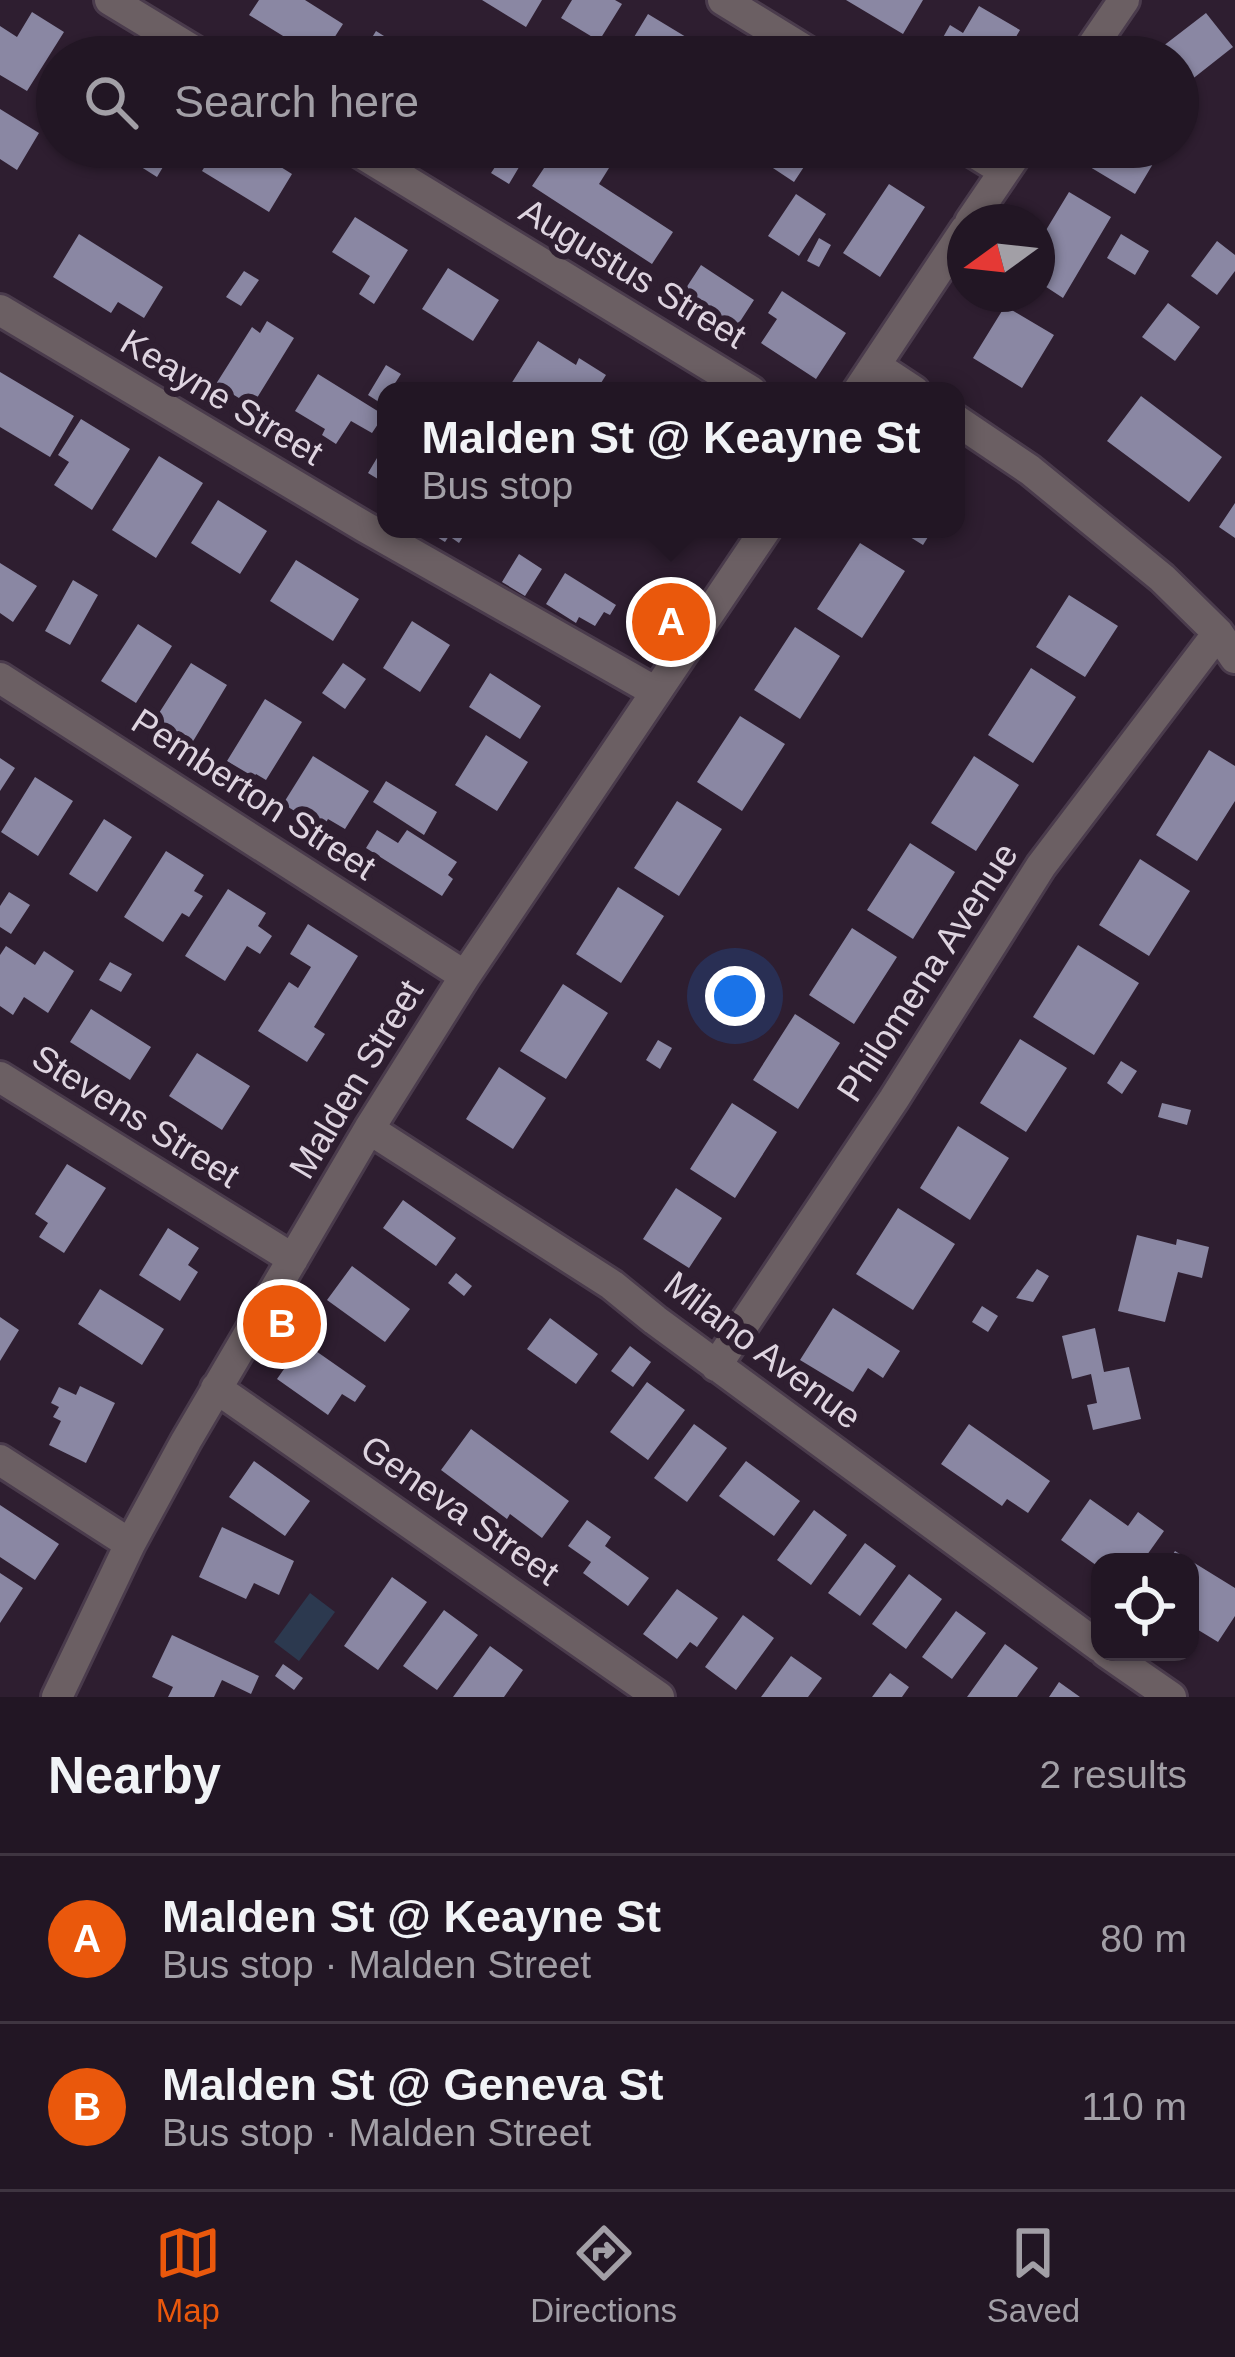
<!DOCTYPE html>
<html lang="en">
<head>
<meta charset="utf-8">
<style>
  body { margin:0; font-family:Arial,sans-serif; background:#2e2331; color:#f1f3f6 }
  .controls { position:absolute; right:36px; bottom:36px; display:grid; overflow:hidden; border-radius:24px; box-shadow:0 3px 9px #0004 }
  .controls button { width:108px; height:108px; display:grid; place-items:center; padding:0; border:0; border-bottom:3px solid #3f3541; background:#221624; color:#f1f3f6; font:60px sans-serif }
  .compass { position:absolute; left:947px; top:204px; width:108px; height:108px; border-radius:50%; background:#221624; box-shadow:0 3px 9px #0004; rotate:255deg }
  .you { position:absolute; left:735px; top:996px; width:42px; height:42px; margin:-30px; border:9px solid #fff; border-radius:50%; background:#1a73e8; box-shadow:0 0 0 18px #1a73e833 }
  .badge { display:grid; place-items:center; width:78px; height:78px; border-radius:50%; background:#ea580c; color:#fff; font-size:39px; font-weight:700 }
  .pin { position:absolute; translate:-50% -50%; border:6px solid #fff; box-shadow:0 3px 12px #0006 }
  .popup { position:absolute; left:377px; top:382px; width:588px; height:156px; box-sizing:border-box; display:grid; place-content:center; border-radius:24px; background:#221624; filter:drop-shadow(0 3px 9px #0005); font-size:39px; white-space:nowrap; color:#a29fa6 }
  .popup b { font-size:45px; color:#f1f3f6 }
  .popup::after { content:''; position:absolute; left:50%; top:100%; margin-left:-24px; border:24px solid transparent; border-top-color:#221624 }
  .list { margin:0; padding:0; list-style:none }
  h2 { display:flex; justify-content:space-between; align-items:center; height:156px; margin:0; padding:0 48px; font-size:51px }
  h2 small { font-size:39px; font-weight:400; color:#a29fa6 }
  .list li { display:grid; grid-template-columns:78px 1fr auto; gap:36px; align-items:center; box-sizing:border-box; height:168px; padding:0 48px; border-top:3px solid #3f3541 }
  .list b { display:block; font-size:45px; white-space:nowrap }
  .list p { margin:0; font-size:39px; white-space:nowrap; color:#a29fa6 }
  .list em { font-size:39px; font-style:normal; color:#a29fa6 }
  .icon { flex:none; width:66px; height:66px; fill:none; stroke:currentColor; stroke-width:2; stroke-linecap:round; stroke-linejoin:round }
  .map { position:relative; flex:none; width:1235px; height:1697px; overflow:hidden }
  .search { position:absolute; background:#221624; box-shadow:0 3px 9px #0004; left:36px; right:36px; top:36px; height:132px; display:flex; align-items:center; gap:30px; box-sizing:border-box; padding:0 42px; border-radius:66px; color:#a29fa6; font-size:45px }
  .sheet { height:492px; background:#221624 }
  nav { display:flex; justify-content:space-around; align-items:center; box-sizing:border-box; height:168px; border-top:3px solid #3f3541; background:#221624; font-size:33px; color:#a29fa6 }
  nav a { display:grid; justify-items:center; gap:6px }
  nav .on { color:#ea580c }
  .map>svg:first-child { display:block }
  .water { fill:#2c394f }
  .building { fill:#8a87a3 }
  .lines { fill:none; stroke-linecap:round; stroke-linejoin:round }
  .minor-casing { stroke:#4a3b4c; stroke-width:36 }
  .minor { stroke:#6b5f63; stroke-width:30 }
  .labels { text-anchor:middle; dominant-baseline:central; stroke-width:12; stroke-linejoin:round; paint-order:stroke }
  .street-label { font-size:36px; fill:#ded4e0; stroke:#2e1e30 }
</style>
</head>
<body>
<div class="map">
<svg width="1235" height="1697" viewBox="0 0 1235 1697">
  <rect width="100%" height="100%" fill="#2e1e30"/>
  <path class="water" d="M310,1593L335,1612L299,1661L274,1642Z"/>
  <path class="building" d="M259,0H305L343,24L322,57H317L249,15Z
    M482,0H542L526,27Z
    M572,0H615L622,4L599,41L561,18Z
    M846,0H923L903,34Z
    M979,6L1020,30L1004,57H932L950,25L963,33Z
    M32,12L64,32L27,91L0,75V26L17,37Z
    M1206,13L1233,47L1181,88L1178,84V57H1157L1154,53Z
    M648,14L691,40L680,57H622Z
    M376,31L413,54L419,43L442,57H360Z
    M0,109L39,133L17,170L0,159Z
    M123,147H175L157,177L119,153Z
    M217,147H249L292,174L269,212L202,171Z
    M470,147H531L509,184L491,173L497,164Z
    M558,147H594L614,160L599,184L673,232L652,264L532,186Z
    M741,147H817L794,182Z
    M1095,147H1163L1135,194L1085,164Z
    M889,184L925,207L880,277L843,253Z
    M1069,192L1111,217L1063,298L1037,281V245Z
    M796,194L826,214L799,256L768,236Z
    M355,217L408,250L374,304L359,294L370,276L332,252Z
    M79,234L163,287L144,318L118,302L111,313L53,277Z
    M1121,234L1149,251L1135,275L1107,258Z
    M819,238L831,245L819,267L807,261Z
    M1217,241L1235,255V271L1217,295L1191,276Z
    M701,265L754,300L728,340L675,305Z
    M448,268L499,300L473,341L422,309Z
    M244,271L259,280L241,306L226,297Z
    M782,291L846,333L816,379L761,343L777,319L768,313Z
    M1168,303L1200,327L1175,361L1142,337Z
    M1005,306L1054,335L1022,388L973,358Z
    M267,321L294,338L252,406L216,384L252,327L260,333Z
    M538,341L576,365L579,358L606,375L596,391H523L511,384Z
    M386,365L401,374L390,391H386L382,404L368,395Z
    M0,372L74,416L50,457L0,427Z
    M318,374L384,415L372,433L351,421L336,444L322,435L325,429L295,411Z
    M1141,396L1222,457L1189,502L1107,441Z
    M81,419L130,449L92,510L54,485L69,462L58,455Z
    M386,443V484L368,473Z
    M159,456L203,483L156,558L112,530Z
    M218,500L267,531L240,574L191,543Z
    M1235,503V538L1219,527Z
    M424,529H468L459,543L449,536L445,542Z
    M660,529H695L685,545Z
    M897,529H933L923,545Z
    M860,543L905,571L862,638L817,609Z
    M519,554L542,569L525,596L502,582Z
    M296,560L359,599L333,641L270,601Z
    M0,563L37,586L13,622L0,613Z
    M565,573L616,605L610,615L604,612L595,626L579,617L576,623L546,604Z
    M73,580L98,595L70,645L45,631Z
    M1069,595L1118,626L1085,677L1036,647Z
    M412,621L450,645L420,692L383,668Z
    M138,624L172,646L136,703L101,681Z
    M795,627L840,656L800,719L754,690Z
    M191,663L227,685L192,743L181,737L179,740L152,724Z
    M343,663L366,679L345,709L322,693Z
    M1031,668L1076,697L1033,763L988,735Z
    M490,673L541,706L520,739L469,707Z
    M265,699L302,722L266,780L256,774L254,777L227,761Z
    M740,716L785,744L742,811L697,782Z
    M486,735L528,762L497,811L455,785Z
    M1209,750L1235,766V801L1197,861L1156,835Z
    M313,756L369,791L345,829L328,819L323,828L283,804Z
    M974,756L1019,785L976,851L931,823Z
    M0,758L15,768L0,791Z
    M35,777L73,801L38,856L1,832Z
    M386,781L437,812L424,835L373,802Z
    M677,801L722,829L679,896L634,868Z
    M104,819L132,837L97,892L69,874Z
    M377,830L398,843L407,830L457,862L448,875L453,879L442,896L366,848Z
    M910,843L955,872L913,939L867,910Z
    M166,851L204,875L194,891L203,896L189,917L182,913L163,942L124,917Z
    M1140,859L1190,891L1149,956L1099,925Z
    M618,887L664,916L621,983L576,954Z
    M228,889L266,913L258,926L272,936L260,954L247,946L225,981L185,956Z
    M9,892L30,905L11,934L0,927V906Z
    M308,924L358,956L314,1027L325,1034L307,1062L258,1031L289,982L298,988L311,967L290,954Z
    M852,928L897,957L854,1024L809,995Z
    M1078,945L1139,983L1094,1055L1033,1017Z
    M6,946L35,965L44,951L74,971L48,1013L24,997L13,1015L0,1006V955Z
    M110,962L132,974L121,992L99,980Z
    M563,984L608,1013L566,1079L520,1051Z
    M91,1009L151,1047L130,1080L70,1042Z
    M795,1014L840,1043L798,1109L753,1080Z
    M1020,1039L1067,1068L1026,1132L980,1103Z
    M658,1040L672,1048L660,1069L646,1060Z
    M197,1053L250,1086L222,1130L169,1096Z
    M1121,1061L1137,1071L1122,1094L1107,1083Z
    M499,1067L546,1098L513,1149L466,1119Z
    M732,1103L777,1132L735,1198L690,1169Z
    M1162,1103L1191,1110L1187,1125L1158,1117Z
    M958,1126L1009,1158L970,1220L920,1188Z
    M67,1164L106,1188L64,1253L39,1237L48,1223L35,1214Z
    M676,1188L722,1218L689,1268L643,1239Z
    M403,1200L456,1238L436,1266L383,1228Z
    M898,1208L955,1244L913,1310L856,1274Z
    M168,1228L199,1248L188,1265L198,1272L180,1301L139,1275Z
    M1137,1235L1176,1245L1177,1239L1209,1247L1202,1278L1178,1272L1165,1322L1118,1311Z
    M352,1266L410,1309L385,1342L327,1300Z
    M1037,1269L1049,1276L1033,1302L1016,1298Z
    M456,1273L472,1286L464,1296L448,1283Z
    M100,1289L164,1329L142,1365L78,1324Z
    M982,1306L998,1316L988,1332L972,1322Z
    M833,1308L900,1351L883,1378L868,1368L853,1392L800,1360Z
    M0,1317L19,1330L0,1361Z
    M550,1318L598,1354L576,1384L527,1349Z
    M1095,1328L1104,1372L1129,1367L1141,1419L1093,1430L1087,1405L1097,1403L1091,1374L1072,1379L1062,1336Z
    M303,1342L366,1386L355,1402L342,1394L328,1415L277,1379Z
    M630,1346L651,1362L633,1387L611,1371Z
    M647,1382L685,1410L648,1460L610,1432Z
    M80,1386L115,1403L86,1463L49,1445L61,1421L53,1417L59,1407L51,1403L59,1387L76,1395Z
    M694,1424L727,1448L687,1502L654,1478Z
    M969,1424L1050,1481L1028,1513L1007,1499L1002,1506L941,1464Z
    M471,1429L569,1501L542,1538L510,1514L507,1519L441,1470Z
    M254,1461L310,1501L285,1536L229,1497Z
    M746,1461L800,1501L774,1536L719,1496Z
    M1090,1499L1128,1526L1138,1512L1164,1531L1142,1562H1100V1568L1061,1540Z
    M0,1505L59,1544L35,1580L0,1557Z
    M814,1510L847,1535L811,1585L777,1560Z
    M587,1520L611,1537L605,1546L649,1578L628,1606L583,1573L591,1562L568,1546Z
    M222,1527L294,1561L279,1595L254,1583L246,1599L199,1577Z
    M865,1543L896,1566L860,1616L828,1593Z
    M1175,1551L1235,1588V1616L1218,1642L1190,1625V1562H1168Z
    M0,1573L23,1588L0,1623Z
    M909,1574L942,1599L906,1649L872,1624Z
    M392,1577L427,1602L378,1670L344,1646Z
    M677,1589L718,1618L697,1647L690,1642L677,1659L643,1634Z
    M444,1610L478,1635L437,1690L403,1666Z
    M956,1611L986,1633L952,1679L922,1657Z
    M743,1615L774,1638L736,1690L705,1667Z
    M172,1635L259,1676L251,1694L222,1680L214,1697H168L173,1687L152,1677Z
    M1005,1644L1038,1668L1017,1697H967Z
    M490,1646L523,1670L504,1697H453Z
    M791,1656L822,1678L808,1697H761Z
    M283,1664L303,1678L294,1690L275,1676Z
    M890,1673L909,1687L902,1697H872Z
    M1059,1682L1080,1697H1049Z"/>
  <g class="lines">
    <g class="minor-casing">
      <path id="minor" d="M110,0L204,57
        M723,0L816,57
        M1085,57L1124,0
        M351,147L751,391
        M965,147L1004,171
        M970,222L1021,147
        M0,310L365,527L656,692
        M876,366L914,391
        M858,391L965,230
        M956,420L1030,470L1162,578L1218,633L1235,658
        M0,678L465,976
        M0,1077L293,1259
        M369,1129L612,1285L655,1320L1100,1647
        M716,1366L894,1099L1041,866L1218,633
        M216,1388L659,1697
        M0,1460L130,1544
        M1106,1652L1171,1697
        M57,1697L130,1544L186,1441L369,1129L465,976L766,529"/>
    </g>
    <use href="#minor" class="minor"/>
  </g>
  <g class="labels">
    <g class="street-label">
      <text transform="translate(633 273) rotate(31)">Augustus Street</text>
      <text transform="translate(222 397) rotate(31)">Keayne Street</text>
      <text transform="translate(254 794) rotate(33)">Pemberton Street</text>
      <text transform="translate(927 972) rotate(-57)">Philomena Avenue</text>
      <text transform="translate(356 1079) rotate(-59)">Malden Street</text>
      <text transform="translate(136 1116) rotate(32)">Stevens Street</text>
      <text transform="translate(763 1350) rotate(37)">Milano Avenue</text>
      <text transform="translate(460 1510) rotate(35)">Geneva Street</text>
    </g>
  </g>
</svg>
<div class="controls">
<button><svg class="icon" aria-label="locate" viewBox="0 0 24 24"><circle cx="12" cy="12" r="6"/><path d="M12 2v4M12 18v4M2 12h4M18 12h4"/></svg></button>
</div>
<svg class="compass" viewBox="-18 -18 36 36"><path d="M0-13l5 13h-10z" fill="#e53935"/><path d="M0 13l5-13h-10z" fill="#a29fa6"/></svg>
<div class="you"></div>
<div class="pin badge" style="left:671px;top:622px">A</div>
<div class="popup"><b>Malden St @ Keayne St</b>Bus stop</div>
<div class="pin badge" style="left:282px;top:1324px">B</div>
<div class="search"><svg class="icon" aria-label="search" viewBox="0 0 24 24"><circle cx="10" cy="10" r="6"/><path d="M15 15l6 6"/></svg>Search here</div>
</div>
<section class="sheet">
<h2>Nearby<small>2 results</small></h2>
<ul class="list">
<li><span class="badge">A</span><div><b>Malden St @ Keayne St</b><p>Bus stop · Malden Street</p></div><em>80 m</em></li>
<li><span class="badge">B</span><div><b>Malden St @ Geneva St</b><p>Bus stop · Malden Street</p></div><em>110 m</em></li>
</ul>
</section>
<nav>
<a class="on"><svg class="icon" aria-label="map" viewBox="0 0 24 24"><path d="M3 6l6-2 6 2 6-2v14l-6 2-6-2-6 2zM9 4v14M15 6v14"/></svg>Map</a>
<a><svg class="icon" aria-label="directions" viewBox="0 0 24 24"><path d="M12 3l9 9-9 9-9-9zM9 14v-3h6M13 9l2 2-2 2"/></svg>Directions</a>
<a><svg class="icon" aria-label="saved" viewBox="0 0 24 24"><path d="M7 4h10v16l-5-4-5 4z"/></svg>Saved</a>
</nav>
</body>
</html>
